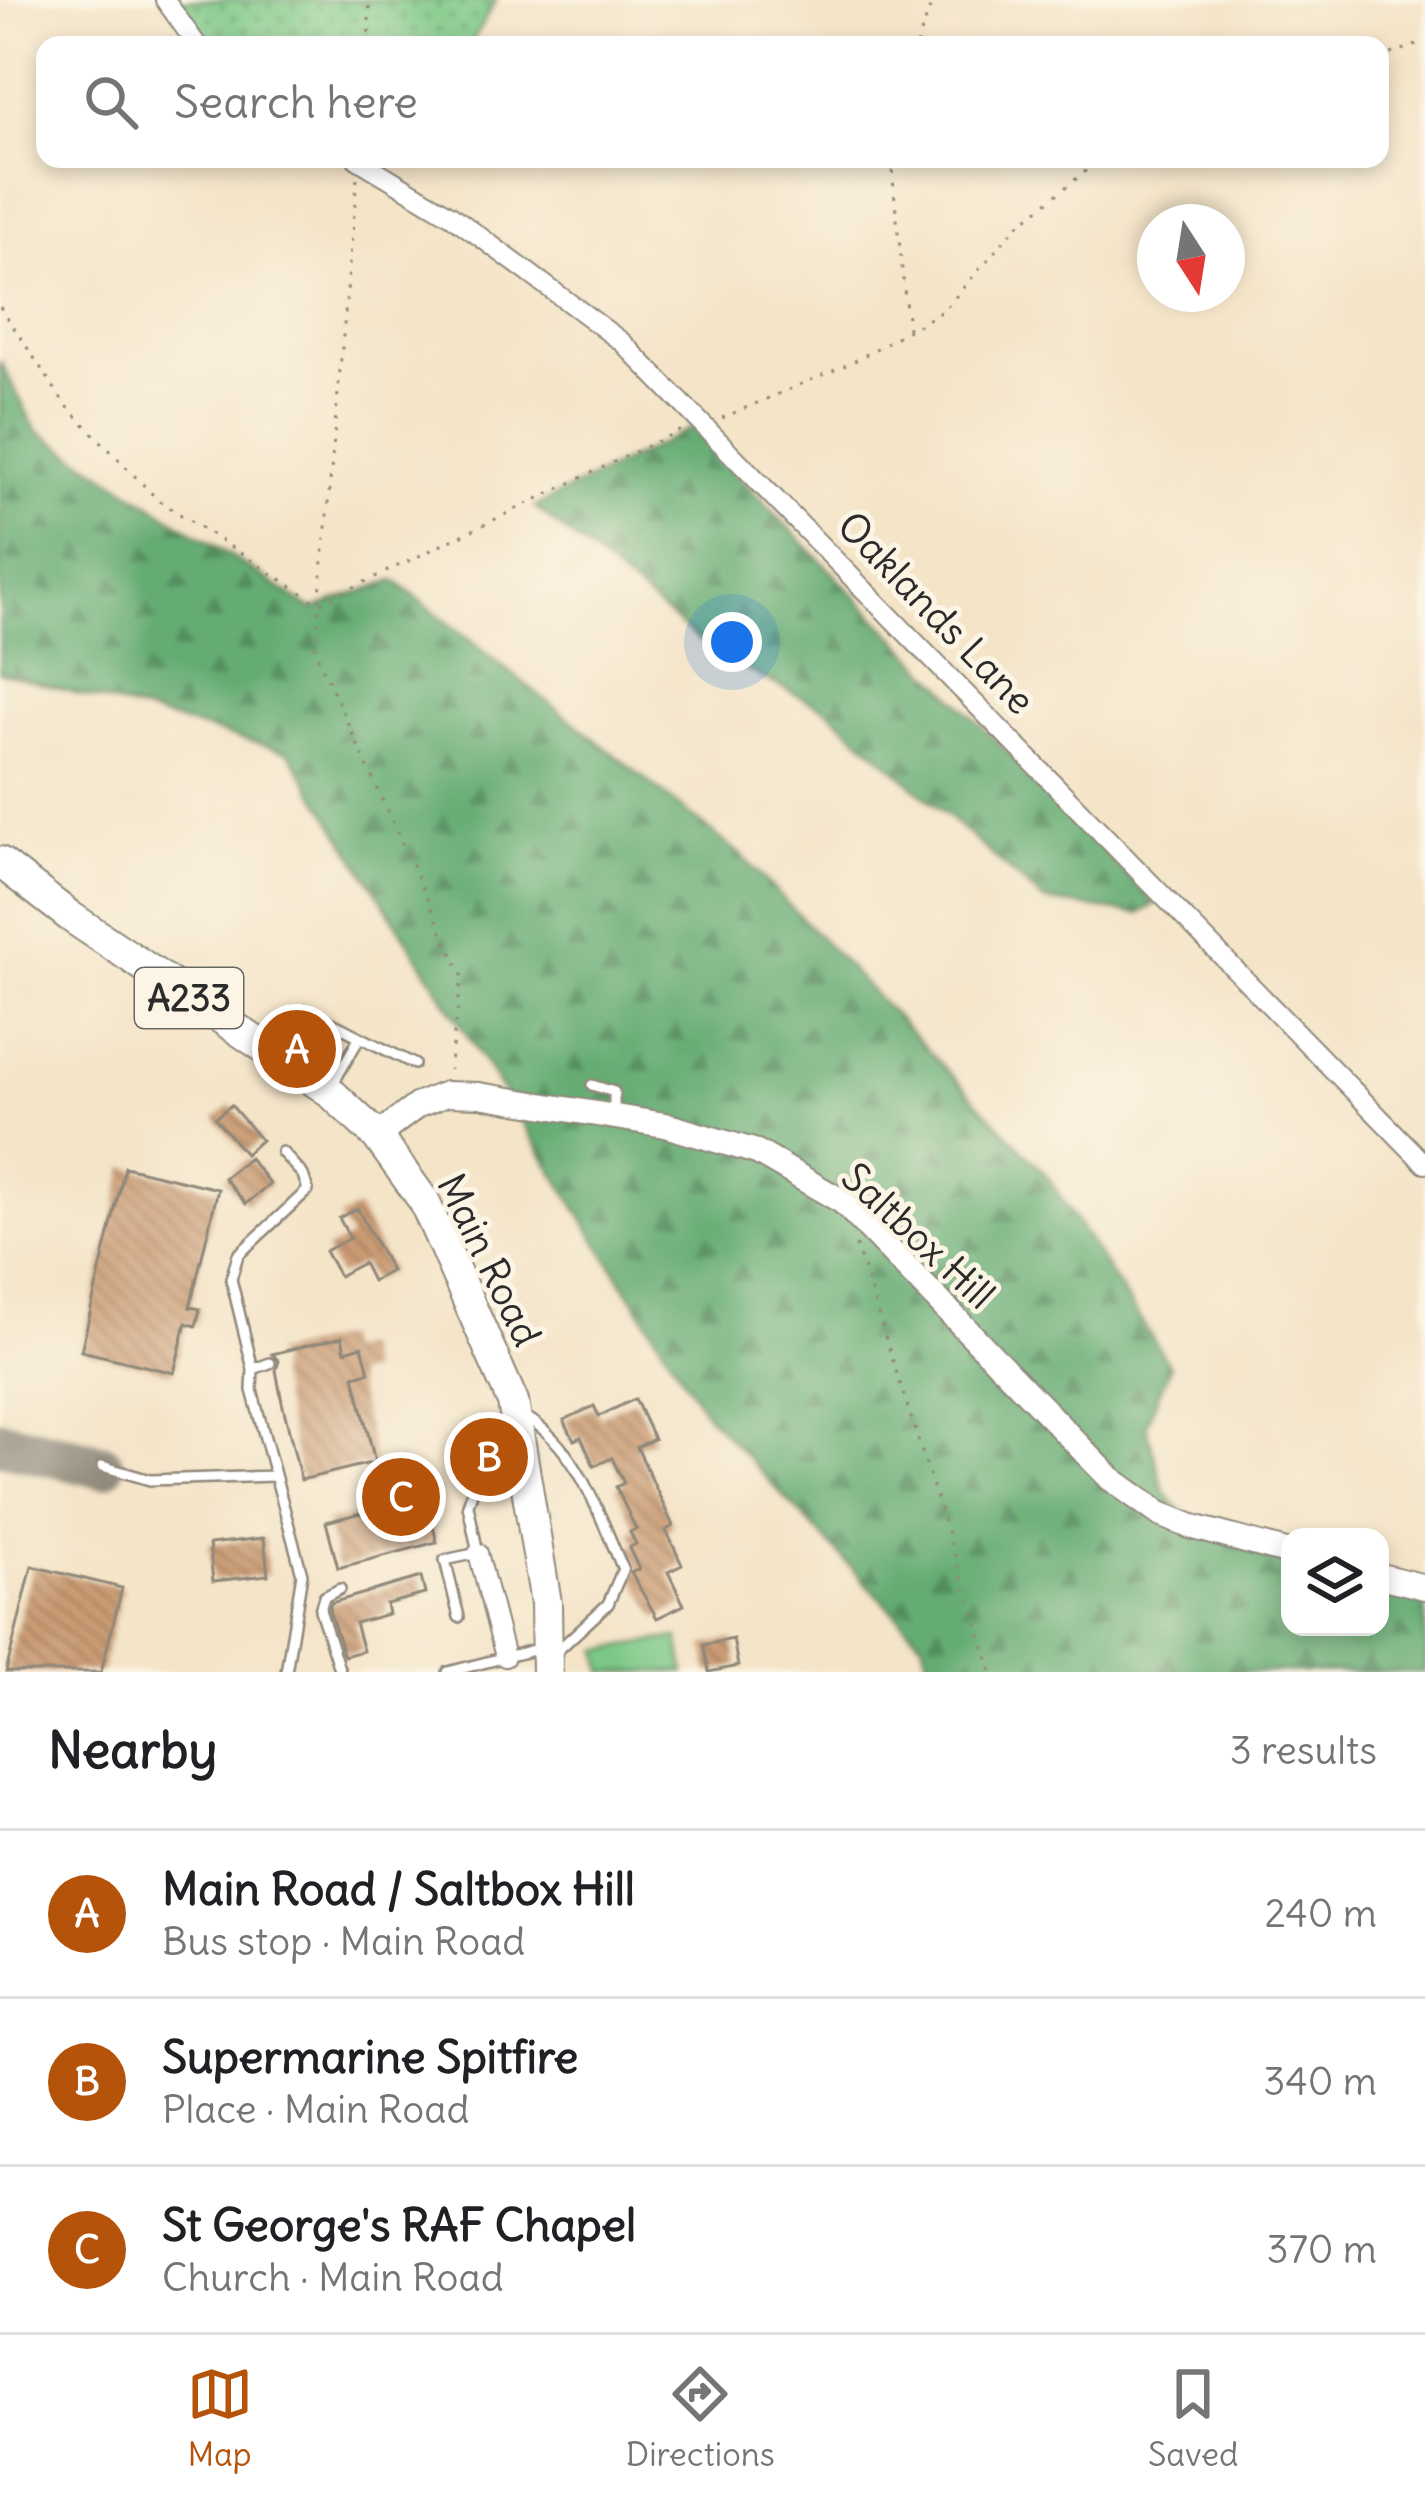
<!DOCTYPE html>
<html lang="en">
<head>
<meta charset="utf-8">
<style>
  body { margin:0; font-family:Delius,sans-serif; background:#f2f2f2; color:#202124 }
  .controls { position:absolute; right:36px; bottom:36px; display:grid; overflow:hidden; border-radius:24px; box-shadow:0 6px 18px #0003 }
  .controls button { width:108px; height:108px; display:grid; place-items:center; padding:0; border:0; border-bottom:3px solid #e0e0e0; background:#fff; color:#202124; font:60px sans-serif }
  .compass { position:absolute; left:1137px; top:204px; width:108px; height:108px; border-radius:50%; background:#fff; box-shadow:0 6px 18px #0003; rotate:168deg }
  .you { position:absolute; left:732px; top:642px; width:42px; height:42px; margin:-30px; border:9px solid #fff; border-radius:50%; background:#1a73e8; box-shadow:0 0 0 18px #1a73e833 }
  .badge { display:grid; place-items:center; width:78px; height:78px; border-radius:50%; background:#b45309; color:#fff; font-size:39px; font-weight:700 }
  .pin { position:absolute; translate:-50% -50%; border:6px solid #fff; box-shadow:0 3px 12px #0006 }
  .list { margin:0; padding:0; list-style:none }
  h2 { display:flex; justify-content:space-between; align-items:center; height:156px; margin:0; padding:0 48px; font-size:51px }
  h2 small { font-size:39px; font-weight:400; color:#757577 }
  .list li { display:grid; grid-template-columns:78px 1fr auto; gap:36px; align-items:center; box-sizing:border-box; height:168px; padding:0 48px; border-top:3px solid #e0e0e0 }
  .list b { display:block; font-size:45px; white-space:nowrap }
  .list p { margin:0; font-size:39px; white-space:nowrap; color:#757577 }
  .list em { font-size:39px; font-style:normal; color:#757577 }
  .icon { flex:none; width:66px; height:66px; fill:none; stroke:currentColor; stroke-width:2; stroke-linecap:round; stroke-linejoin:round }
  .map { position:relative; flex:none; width:1425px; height:1672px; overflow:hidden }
  .search { position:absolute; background:#fff; box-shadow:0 6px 18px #0003; left:36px; right:36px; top:36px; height:132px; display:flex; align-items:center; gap:30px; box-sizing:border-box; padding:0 42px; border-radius:24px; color:#757577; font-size:45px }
  .sheet { height:660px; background:#fff }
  nav { display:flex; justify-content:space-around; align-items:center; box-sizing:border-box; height:168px; border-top:3px solid #e0e0e0; background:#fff; font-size:33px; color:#757577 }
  nav a { display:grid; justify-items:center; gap:6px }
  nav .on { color:#b45309 }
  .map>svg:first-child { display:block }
  .grass { fill:url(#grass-dots); stroke:#547a58; stroke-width:3 }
  .forest { fill:url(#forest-firs); stroke:#486c4f; stroke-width:3 }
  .park { fill:#7cc886; stroke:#547a58; stroke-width:3 }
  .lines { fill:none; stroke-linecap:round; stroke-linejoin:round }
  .taxiway { stroke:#90887a; stroke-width:45 }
  .building { fill:url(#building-back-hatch) }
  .service-casing { stroke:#90887a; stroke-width:14 }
  .minor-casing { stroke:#90887a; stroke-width:22 }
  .tertiary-casing { stroke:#90887a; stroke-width:28 }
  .primary-casing { stroke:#90887a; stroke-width:34 }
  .path { stroke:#90887a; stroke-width:3; stroke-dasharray:3 9; stroke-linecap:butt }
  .service { stroke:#fff; stroke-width:9 }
  .minor { stroke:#fff; stroke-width:18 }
  .tertiary { stroke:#fff; stroke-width:24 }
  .primary { stroke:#fff; stroke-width:30 }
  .labels { text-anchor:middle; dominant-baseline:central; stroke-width:10; stroke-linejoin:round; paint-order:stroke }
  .shield { fill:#fcf5e5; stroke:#6a6863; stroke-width:3 }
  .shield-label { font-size:36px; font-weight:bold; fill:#2b2b2b }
  .street-label { font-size:39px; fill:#2b2b2b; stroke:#fcf5e5 }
</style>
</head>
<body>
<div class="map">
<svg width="1425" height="1672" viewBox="0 0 1425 1672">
  <defs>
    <pattern id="grass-dots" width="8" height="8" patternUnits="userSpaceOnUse" patternTransform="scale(3)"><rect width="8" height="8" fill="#7cc886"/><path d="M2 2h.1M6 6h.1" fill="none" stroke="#66a36e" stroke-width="1.8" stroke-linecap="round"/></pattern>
    <pattern id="forest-firs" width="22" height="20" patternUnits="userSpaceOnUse" patternTransform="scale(3)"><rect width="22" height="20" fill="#65ac73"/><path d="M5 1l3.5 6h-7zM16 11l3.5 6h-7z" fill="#538c5f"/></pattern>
    <pattern id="building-back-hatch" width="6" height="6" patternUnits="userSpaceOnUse" patternTransform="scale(3)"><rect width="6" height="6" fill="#cb9c74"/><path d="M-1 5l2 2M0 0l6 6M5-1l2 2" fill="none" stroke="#a57f5f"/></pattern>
  </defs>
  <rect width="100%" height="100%" fill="#fcf5e5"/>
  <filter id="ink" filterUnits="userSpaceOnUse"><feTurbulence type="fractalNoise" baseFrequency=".00833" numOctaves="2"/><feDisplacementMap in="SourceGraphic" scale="24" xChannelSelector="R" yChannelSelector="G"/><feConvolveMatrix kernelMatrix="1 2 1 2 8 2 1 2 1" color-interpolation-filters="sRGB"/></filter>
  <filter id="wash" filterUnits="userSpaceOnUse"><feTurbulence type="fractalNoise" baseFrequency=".004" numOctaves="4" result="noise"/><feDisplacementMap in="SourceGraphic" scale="48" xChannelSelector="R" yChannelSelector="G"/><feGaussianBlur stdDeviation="2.7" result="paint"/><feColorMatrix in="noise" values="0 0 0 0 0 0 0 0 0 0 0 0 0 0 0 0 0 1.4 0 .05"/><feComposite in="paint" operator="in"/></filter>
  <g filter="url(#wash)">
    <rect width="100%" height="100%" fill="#f4e4c8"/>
    <path class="grass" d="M180,0H496L470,45H210Z"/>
    <path class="forest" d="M0,361L36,430L312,609L394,580L741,855L1045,1173L1170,1366L1146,1425L1164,1491L1199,1531L1290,1554V1627H1380V1577L1425,1589V1672H932L923,1643L706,1414L289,752L0,672Z
      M692,428L1155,904L1139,914L1044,901L828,710L718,656L535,507Z"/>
    <path class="park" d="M679,1638L685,1672H603L599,1650Z"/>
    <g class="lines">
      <path class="taxiway" d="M0,1442L102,1466"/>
    </g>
    <g id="blocks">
      <path class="building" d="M231,1105L261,1140L245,1154L215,1118Z
        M249,1158L270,1184L246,1204L224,1178Z
        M125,1167L218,1189L190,1307L200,1309L196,1326L186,1323L174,1373L81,1351Z
        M357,1208L391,1271L372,1281L363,1263L339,1276L325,1251L350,1238L339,1218Z
        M342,1337L345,1351L362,1346L369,1372L354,1376L375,1462L301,1480L282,1402L276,1370L279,1361L272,1354Z
        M635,1399L654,1439L637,1447L673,1526L666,1530L682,1565L668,1572L684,1605L657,1618L631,1573L639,1569L629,1548L636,1544L630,1532L636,1529L616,1487L624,1483L612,1458L594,1466L581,1437L574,1440L564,1420L594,1406L599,1416Z
        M419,1479L420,1487L437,1483L441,1501L427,1504L437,1542L338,1568L326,1522L365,1512L360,1492Z
        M264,1538L268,1575L213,1581L209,1544Z
        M32,1566L122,1588L101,1672H6Z
        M421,1577L425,1594L386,1604L388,1614L355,1623L363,1651L344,1656L329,1610L331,1603Z
        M733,1639L738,1666L709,1672L704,1645Z"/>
    </g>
  </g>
  <g filter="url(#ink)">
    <use href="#blocks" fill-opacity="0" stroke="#90887a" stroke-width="3"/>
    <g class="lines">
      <g class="service-casing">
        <path id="service" d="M307,1010L360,1037L331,1087
          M360,1037L414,1064
          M592,1085L614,1092V1117
          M270,1363L253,1369L252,1390L302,1574L286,1672
          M253,1369L231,1279L238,1255L308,1190L303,1175L282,1152
          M524,1416C578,1446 599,1515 623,1569L608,1604L556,1652
          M102,1466L150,1480L275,1476
          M459,1617L445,1560L478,1553L468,1505L474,1486L521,1467
          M340,1672L320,1610L324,1597L340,1589
          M448,1672L541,1648"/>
      </g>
      <g class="minor-casing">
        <path id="minor" d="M165,0L197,45
          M357,159L452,216L622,342L1425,1164
          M478,1553L505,1657"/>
      </g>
      <g class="tertiary-casing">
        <path id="tertiary" d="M377,1136L418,1105L446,1094L479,1095L665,1125L757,1152L843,1202L1110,1478L1160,1514L1190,1526L1290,1553
          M1380,1576L1425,1587"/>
      </g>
      <g class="primary-casing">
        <path id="primary" d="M0,862L71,917L329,1091L377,1136L424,1201L513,1402L546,1603L547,1672"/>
      </g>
      <path class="path" d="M369,45V0
        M917,45L933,0
        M1380,58L1425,42
        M891,159L908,329
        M357,179L315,651L462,975L449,1070
        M0,307L65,404L158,500L319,604L685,428
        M722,418L851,363L944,310L1017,226L1101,159
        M856,1245L992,1672"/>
      <use href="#service" class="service"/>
      <use href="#minor" class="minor"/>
      <use href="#tertiary" class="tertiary"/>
      <use href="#primary" class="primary"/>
    </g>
  </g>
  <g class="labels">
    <rect class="shield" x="135" y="968" width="108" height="60" rx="9"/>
    <g class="shield-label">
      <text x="189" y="998">A233</text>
    </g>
    <g class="street-label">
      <text transform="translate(936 613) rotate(46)">Oaklands Lane</text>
      <text transform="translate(918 1236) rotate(43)">Saltbox Hill</text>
      <text transform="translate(489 1260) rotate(64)">Main Road</text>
    </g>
  </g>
</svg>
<div class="controls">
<button><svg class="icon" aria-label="layers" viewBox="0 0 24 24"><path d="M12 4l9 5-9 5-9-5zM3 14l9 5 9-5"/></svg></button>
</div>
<svg class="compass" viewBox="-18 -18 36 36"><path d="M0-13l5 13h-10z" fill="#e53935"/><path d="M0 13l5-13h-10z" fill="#757577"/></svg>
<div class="you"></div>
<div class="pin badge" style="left:297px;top:1049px">A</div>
<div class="pin badge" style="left:489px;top:1457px">B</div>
<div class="pin badge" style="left:401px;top:1497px">C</div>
<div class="search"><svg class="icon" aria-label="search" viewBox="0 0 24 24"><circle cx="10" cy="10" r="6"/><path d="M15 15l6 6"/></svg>Search here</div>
</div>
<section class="sheet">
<h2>Nearby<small>3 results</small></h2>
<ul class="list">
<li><span class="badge">A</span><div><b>Main Road / Saltbox Hill</b><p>Bus stop · Main Road</p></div><em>240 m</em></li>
<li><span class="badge">B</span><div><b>Supermarine Spitfire</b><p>Place · Main Road</p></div><em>340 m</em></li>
<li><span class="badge">C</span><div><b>St George's RAF Chapel</b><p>Church · Main Road</p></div><em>370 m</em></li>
</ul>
</section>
<nav>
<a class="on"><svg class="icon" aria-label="map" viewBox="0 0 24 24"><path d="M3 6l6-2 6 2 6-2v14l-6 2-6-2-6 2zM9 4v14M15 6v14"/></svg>Map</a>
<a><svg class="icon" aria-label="directions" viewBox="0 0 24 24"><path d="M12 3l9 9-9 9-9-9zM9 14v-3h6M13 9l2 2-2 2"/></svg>Directions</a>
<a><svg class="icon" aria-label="saved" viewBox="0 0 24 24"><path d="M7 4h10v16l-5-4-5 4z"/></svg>Saved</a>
</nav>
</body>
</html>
